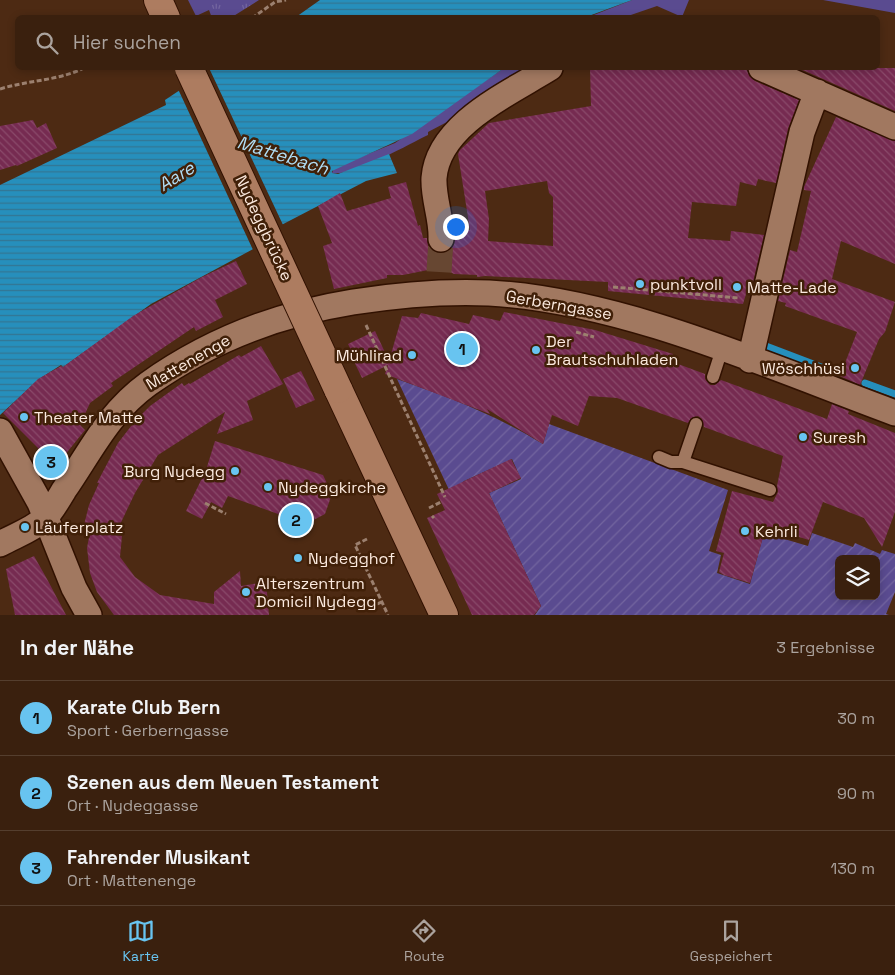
<!DOCTYPE html>
<html lang="de">
<head>
<meta charset="utf-8">
<style>
  body { margin:0; font-family:"Space Grotesk",sans-serif; background:#412817; color:#f1f3f6 }
  .controls { position:absolute; right:15px; bottom:15px; display:grid; overflow:hidden; border-radius:8px; box-shadow:0 2px 8px #0003 }
  .controls button { width:45px; height:45px; display:grid; place-items:center; padding:0; border:0; border-bottom:1px solid #543e2e; background:#3a200e; color:#f1f3f6; font:25px sans-serif }
  .you { position:absolute; left:455px; top:226px; width:18px; height:18px; margin:-12px; border:4px solid #fff; border-radius:50%; background:#1a73e8; box-shadow:0 0 0 8px #1a73e833 }
  .badge { display:grid; place-items:center; width:32px; height:32px; border-radius:50%; background:#68c4f0; color:#111; font-size:16px; font-weight:700 }
  .pin { position:absolute; translate:-50% -50%; border:2px solid #fff; box-shadow:0 1px 5px #0006 }
  .list { margin:0; padding:0; list-style:none }
  h2 { display:flex; justify-content:space-between; align-items:center; height:65px; margin:0; padding:0 20px; font-size:21px }
  h2 small { font-size:16px; font-weight:400; color:#aba39e }
  .list li { display:grid; grid-template-columns:32px 1fr auto; gap:15px; align-items:center; box-sizing:border-box; height:75px; padding:0 20px; border-top:1px solid #543e2e }
  .list b { display:block; font-size:19px; white-space:nowrap }
  .list p { margin:0; font-size:16px; white-space:nowrap; color:#aba39e }
  .list em { font-size:16px; font-style:normal; color:#aba39e }
  .icon { flex:none; width:28px; height:28px; fill:none; stroke:currentColor; stroke-width:2; stroke-linecap:round; stroke-linejoin:round }
  .map { position:relative; flex:none; width:895px; height:615px; overflow:hidden }
  .search { position:absolute; background:#3a200e; box-shadow:0 2px 8px #0003; left:15px; right:15px; top:15px; height:55px; display:flex; align-items:center; gap:12px; box-sizing:border-box; padding:0 18px; border-radius:8px; color:#aba39e; font-size:19px }
  .sheet { height:290px; background:#3a200e }
  nav { display:flex; justify-content:space-around; align-items:center; box-sizing:border-box; height:70px; border-top:1px solid #543e2e; background:#3a200e; font-size:14px; color:#aba39e }
  nav a { display:grid; justify-items:center; gap:2px }
  nav .on { color:#68c4f0 }
  .map>svg:first-child { display:block }
  .grass { fill:#5a4b90 }
  .park { fill:url(#park-tufts) }
  .garden { fill:url(#garden-furrows); fill-rule:evenodd }
  .water { fill:url(#water-rules) }
  .pier { fill:#4d2a13 }
  .lines { fill:none; stroke-linecap:round; stroke-linejoin:round }
  .stream { stroke:#268fbc; stroke-width:7 }
  .building { fill:url(#building-back-hatch); fill-rule:evenodd }
  .street-tunnel { stroke:#674732; stroke-width:25; stroke-dasharray:25 12; stroke-linecap:butt }
  .lane-casing { stroke:#311100; stroke-width:15 }
  .street-casing { stroke:#311100; stroke-width:28 }
  .secondary-casing { stroke:#311100; stroke-width:30 }
  .path { stroke:#9c806f; stroke-width:3; stroke-dasharray:5 2.5; stroke-linecap:butt }
  .lane { stroke:#a17860; stroke-width:12 }
  .street { stroke:#a17860; stroke-width:25 }
  .secondary { stroke:#ad7c60; stroke-width:28 }
  .secondary-bridge-casing { stroke:#311100; stroke-width:30; stroke-linecap:butt }
  .secondary-bridge { stroke:#ad7c60; stroke-width:28 }
  .poi-dot { fill:#68c4f0; stroke:#412008; stroke-width:2 }
  .labels { text-anchor:middle; dominant-baseline:central; stroke-width:5; stroke-linejoin:round; paint-order:stroke }
  .street-label { font-size:16px; fill:#fceadf; stroke:#412008 }
  .poi-label { font-size:16px; fill:#fceadf; stroke:#412008; text-anchor:start }
  .water-label { font-size:18px; font-style:italic; fill:#b0ddf5; stroke:#412008 }
</style>
</head>
<body>
<div class="map">
<svg width="895" height="615" viewBox="0 0 895 615">
  <defs>
    <pattern id="park-tufts" width="24" height="20" patternUnits="userSpaceOnUse" patternTransform="scale(1.25)"><rect width="24" height="20" fill="#5a4b90"/><path d="M3 7l-1-3M5 7V3M7 7l1-3M15 17l-1-3M17 17v-4M19 17l1-3" fill="none" stroke="#73659f"/></pattern>
    <pattern id="garden-furrows" width="10" height="10" patternUnits="userSpaceOnUse" patternTransform="scale(1.25)"><rect width="10" height="10" fill="#5a4b90"/><path d="M-1 1l2-2M0 10L10 0M9 11l2-2" fill="none" stroke="#73659f"/></pattern>
    <pattern id="water-rules" width="6" height="5" patternUnits="userSpaceOnUse" patternTransform="scale(1.25)"><rect width="6" height="5" fill="#268fbc"/><path d="M0 2.5h6" fill="none" stroke="#337592"/></pattern>
    <pattern id="building-back-hatch" width="6" height="6" patternUnits="userSpaceOnUse" patternTransform="scale(1.25)"><rect width="6" height="6" fill="#762b51"/><path d="M-1 5l2 2M0 0l6 6M5-1l2 2" fill="none" stroke="#8a4a6a"/></pattern>
  </defs>
  <rect width="100%" height="100%" fill="#4d2a13"/>
  <path class="grass" d="M632,0H689L682,17L657,6L625,17L586,18Z
    M823,0H895V13Z
    M504,68H525L447,122L428,132V135C409,144 352,177 332,173L334,168L395,143Z"/>
  <path class="park" d="M188,0H259L232,17L212,18L209,10L196,16Z"/>
  <path class="garden" d="M397,379C448,397 496,415 543,444L549,424L728,490L709,551L721,555L717,573L750,584L764,533L808,546L812,533L853,547L855,543L880,554L882,550L895,554V592L886,614L889,615H535L541,606L489,493L521,479L512,459L464,481L451,494ZM839,559H876V596H839Z"/>
  <path class="water" d="M320,0H632L586,17H296Z
    M213,68H504L412,134L332,171V173L338,174L389,154L397,173L366,181L266,233L270,240L151,304L63,367L61,365L39,379L0,415V185L166,105L165,100Z"/>
  <path class="pier" d="M209,68L284,227L269,234L271,242L254,252L178,89Z"/>
  <g class="lines">
    <path class="stream" d="M766,346L837,373
      M865,383L895,394"/>
  </g>
  <path class="building" d="M590,68H747L749,76L755,81L799,100L788,129L776,183L758,179L756,186L740,182L736,206L692,202L688,238L730,241L731,231L764,235L750,295L746,294L743,304L608,291V282L485,276L477,277V275L454,274L450,272L448,266L403,275H387V278L334,289L323,246L332,243L318,206L340,193L347,211L391,198L388,187L406,182L418,226L420,225L423,238H427L428,246L434,252H448L453,246L455,239L461,240L462,230H470L458,154L460,150L489,123L591,106ZM547,181L549,193L553,197V246L488,241L489,219L485,191Z
    M796,68H895V111L805,71Z
    M836,117L895,141V264L841,241L832,279L895,302L885,332L879,339L860,385L840,376L857,332L785,306L786,303L778,301L790,250L797,252L811,191L804,190V187Z
    M33,120L37,128L46,123L57,148L17,166L16,165L0,170V126Z
    M236,261L247,284L215,300L223,317L196,331L194,327L111,383L113,386L90,403L80,425L85,430L56,466L3,413L38,379L61,366L63,367L133,316L202,277Z
    M504,312L595,330L673,354L670,361L705,374V379L710,385H715L721,380L827,419L832,404L849,411L848,414L895,433V512L882,547L864,518L823,502L809,540L766,527L750,583L724,575L719,572L724,553L716,551L732,491L773,502L778,492L777,486L783,456L704,427L702,419L698,416L691,418L688,423L617,398L589,396L578,426L552,415L543,444L487,409L490,414L385,374L388,365L362,378L348,349L350,348L348,344L375,331L389,361L402,316L418,318L421,313L469,324L473,315L500,321Z
    M261,346L283,384L247,401L253,420L217,434L225,412L158,455L135,493L115,535L122,536L120,557L135,577L160,595L214,604V592L240,571L241,586L266,582L269,615H114L97,592L90,573L87,548L90,532L83,529L89,505L99,483H97L118,443L135,421L150,406L182,383L184,386L189,383L190,384L239,355L241,357Z
    M301,371L315,400L296,408L283,379Z
    M215,441L323,475L332,494L325,514L306,524L228,496L222,508L211,502L202,519L186,511L206,470Z
    M511,459L521,478L489,493L541,606L534,615H472L427,518L445,510L437,494Z
    M34,556L47,579L66,615H15L6,569Z"/>
  <g class="lines">
    <path class="street-tunnel" d="M439,272L441,239"/>
    <g class="lane-casing">
      <path id="lane" d="M713,377L722,349
        M659,457L671,462H683L770,490
        M683,462L696,424"/>
    </g>
    <g class="street-casing">
      <path id="street" d="M761,68L895,127
        M441,239C442,218 433,199 434,178C438,124 510,93 550,68
        M750,360L802,132L817,92
        M0,431L40,503L74,588L89,615
        M0,544C14,536 32,530 44,519C52,511 58,500 64,490C91,451 108,413 148,384C210,340 278,314 353,302C398,295 443,291 489,293C622,300 770,367 895,413"/>
    </g>
    <g class="secondary-casing">
      <path id="secondary" d="M158,0L166,18
        M338,389L444,615"/>
    </g>
    <path class="path" d="M252,18L275,2L286,0
      M0,89C29,80 57,81 84,68
      M613,287L739,298
      M366,325L445,497
      M576,332L594,337
      M205,503L226,514
      M429,508L441,502
      M432,516L434,518
      M367,539L355,545L388,615
      M363,610L382,602"/>
    <use href="#lane" class="lane"/>
    <use href="#street" class="street"/>
    <use href="#secondary" class="secondary"/>
    <g class="secondary-bridge-casing">
      <path id="secondary-bridge" d="M189,68L338,389"/>
    </g>
    <use href="#secondary-bridge" class="secondary-bridge"/>
  </g>
  <g class="poi-dot">
    <circle cx="640" cy="284" r="5"/>
    <circle cx="737" cy="287" r="5"/>
    <circle cx="536" cy="350" r="5"/>
    <circle cx="412" cy="355" r="5"/>
    <circle cx="855" cy="368" r="5"/>
    <circle cx="24" cy="417" r="5"/>
    <circle cx="803" cy="437" r="5"/>
    <circle cx="235" cy="471" r="5"/>
    <circle cx="268" cy="487" r="5"/>
    <circle cx="25" cy="527" r="5"/>
    <circle cx="745" cy="531" r="5"/>
    <circle cx="298" cy="558" r="5"/>
    <circle cx="246" cy="592" r="5"/>
  </g>
  <g class="labels">
    <g class="street-label">
      <text transform="translate(264 228) rotate(65)">Nydeggbrücke</text>
      <text transform="translate(559 305) rotate(10)">Gerberngasse</text>
      <text transform="translate(188 362) rotate(-30)">Mattenenge</text>
    </g>
    <g class="poi-label">
      <text x="650" y="284">punktvoll</text>
      <text x="747" y="287">Matte-Lade</text>
      <text x="546" y="341">Der<tspan x="546" dy="18">Brautschuhladen</tspan></text>
      <text x="402" y="355" text-anchor="end">Mühlirad</text>
      <text x="845" y="368" text-anchor="end">Wöschhüsi</text>
      <text x="34" y="417">Theater Matte</text>
      <text x="813" y="437">Suresh</text>
      <text x="225" y="471" text-anchor="end">Burg Nydegg</text>
      <text x="278" y="487">Nydeggkirche</text>
      <text x="35" y="527">Läuferplatz</text>
      <text x="755" y="531">Kehrli</text>
      <text x="308" y="558">Nydegghof</text>
      <text x="256" y="583">Alterszentrum<tspan x="256" dy="18">Domicil Nydegg</tspan></text>
    </g>
    <g class="water-label">
      <text transform="translate(283 155) rotate(17)">Mattebach</text>
      <text transform="translate(176 176) rotate(-32)">Aare</text>
    </g>
  </g>
</svg>
<div class="controls">
<button><svg class="icon" aria-label="layers" viewBox="0 0 24 24"><path d="M12 4l9 5-9 5-9-5zM3 14l9 5 9-5"/></svg></button>
</div>
<div class="you"></div>
<div class="pin badge" style="left:462px;top:349px">1</div>
<div class="pin badge" style="left:296px;top:520px">2</div>
<div class="pin badge" style="left:51px;top:462px">3</div>
<div class="search"><svg class="icon" aria-label="search" viewBox="0 0 24 24"><circle cx="10" cy="10" r="6"/><path d="M15 15l6 6"/></svg>Hier suchen</div>
</div>
<section class="sheet">
<h2>In der Nähe<small>3 Ergebnisse</small></h2>
<ul class="list">
<li><span class="badge">1</span><div><b>Karate Club Bern</b><p>Sport · Gerberngasse</p></div><em>30 m</em></li>
<li><span class="badge">2</span><div><b>Szenen aus dem Neuen Testament</b><p>Ort · Nydeggasse</p></div><em>90 m</em></li>
<li><span class="badge">3</span><div><b>Fahrender Musikant</b><p>Ort · Mattenenge</p></div><em>130 m</em></li>
</ul>
</section>
<nav>
<a class="on"><svg class="icon" aria-label="map" viewBox="0 0 24 24"><path d="M3 6l6-2 6 2 6-2v14l-6 2-6-2-6 2zM9 4v14M15 6v14"/></svg>Karte</a>
<a><svg class="icon" aria-label="directions" viewBox="0 0 24 24"><path d="M12 3l9 9-9 9-9-9zM9 14v-3h6M13 9l2 2-2 2"/></svg>Route</a>
<a><svg class="icon" aria-label="saved" viewBox="0 0 24 24"><path d="M7 4h10v16l-5-4-5 4z"/></svg>Gespeichert</a>
</nav>
</body>
</html>
